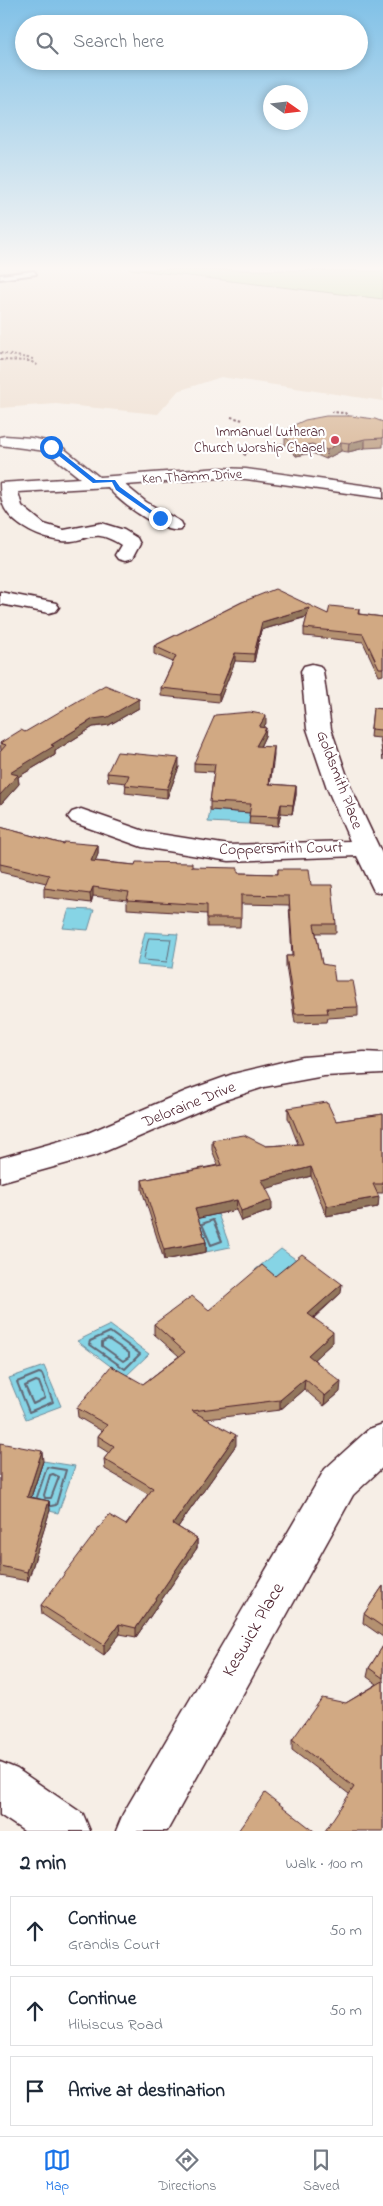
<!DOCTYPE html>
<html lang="en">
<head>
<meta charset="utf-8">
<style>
  body { margin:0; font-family:"Indie Flower",sans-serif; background:#f6f6f7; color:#1f2937 }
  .compass { position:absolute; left:263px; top:85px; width:45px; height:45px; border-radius:50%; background:#fff; box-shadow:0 2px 8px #0003; rotate:104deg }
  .stop { position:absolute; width:15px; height:15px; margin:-11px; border:4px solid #1a73e8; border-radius:50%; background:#fff }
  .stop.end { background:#1a73e8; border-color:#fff; box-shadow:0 1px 5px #0008 }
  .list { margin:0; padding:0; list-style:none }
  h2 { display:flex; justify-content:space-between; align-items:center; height:65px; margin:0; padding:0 20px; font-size:21px }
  h2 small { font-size:16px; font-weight:400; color:#747a83 }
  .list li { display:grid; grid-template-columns:32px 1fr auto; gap:15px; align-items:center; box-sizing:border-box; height:70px; margin:0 10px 10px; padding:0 10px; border:1px solid #e0e1e3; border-radius:0px }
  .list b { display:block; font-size:19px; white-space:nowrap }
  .list p { margin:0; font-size:16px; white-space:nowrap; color:#747a83 }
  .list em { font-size:16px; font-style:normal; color:#747a83 }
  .icon { flex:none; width:28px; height:28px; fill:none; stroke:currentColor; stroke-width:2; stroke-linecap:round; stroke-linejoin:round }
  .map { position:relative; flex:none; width:383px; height:1831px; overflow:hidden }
  .search { position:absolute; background:#fff; box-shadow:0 2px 8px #0003; left:15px; right:15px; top:15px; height:55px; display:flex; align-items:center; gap:12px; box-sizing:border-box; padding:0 18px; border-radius:28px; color:#747a83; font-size:19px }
  .sheet { height:305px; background:#fff }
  nav { display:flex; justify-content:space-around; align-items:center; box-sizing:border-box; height:70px; border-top:1px solid #e0e1e3; background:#fff; font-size:14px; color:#747a83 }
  nav a { display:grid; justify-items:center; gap:2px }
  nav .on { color:#1a73e8 }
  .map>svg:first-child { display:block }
  .built { fill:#ebd9c8 }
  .green { fill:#bbd68e; stroke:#827a5c }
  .water { fill:#86d4e5; stroke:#6e8c9b }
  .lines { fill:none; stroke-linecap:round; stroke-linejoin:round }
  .shore-far1 { stroke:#626775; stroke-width:1 }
  .shore { stroke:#626775; stroke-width:2 }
  .lane-casing { stroke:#4a1f2b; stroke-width:4 }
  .street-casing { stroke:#4a1f2b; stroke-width:3 }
  .secondary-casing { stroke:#4a1f2b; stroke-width:3 }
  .path { stroke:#4a1f2b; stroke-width:2; stroke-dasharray:2.5 2; stroke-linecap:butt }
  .lane { fill:#fff; fill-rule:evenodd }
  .street { fill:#fff; fill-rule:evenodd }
  .secondary { fill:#fff; fill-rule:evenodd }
  .wall { fill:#b49171; stroke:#4a1f2b }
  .shaded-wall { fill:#92765c; stroke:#4a1f2b }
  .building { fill:#d1a983; stroke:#4a1f2b }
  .route { fill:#1a73e8 }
  .poi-dot { fill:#d1495b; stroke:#fff; stroke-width:2 }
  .labels { text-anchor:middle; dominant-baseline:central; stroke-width:4.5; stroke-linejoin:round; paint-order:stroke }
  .far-poi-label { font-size:14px; fill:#4a1f2b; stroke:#fff; text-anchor:end }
  .far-street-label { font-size:14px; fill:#4a1f2b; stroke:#fff }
  .street-label { font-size:16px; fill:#4a1f2b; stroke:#fff }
  .near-street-label { font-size:19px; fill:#4a1f2b; stroke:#fff }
</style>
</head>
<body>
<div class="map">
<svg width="383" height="1831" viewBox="0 0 383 1831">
  <rect width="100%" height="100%" fill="#f6eee6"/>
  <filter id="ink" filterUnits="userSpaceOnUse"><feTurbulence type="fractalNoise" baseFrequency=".02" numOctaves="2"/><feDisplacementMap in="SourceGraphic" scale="10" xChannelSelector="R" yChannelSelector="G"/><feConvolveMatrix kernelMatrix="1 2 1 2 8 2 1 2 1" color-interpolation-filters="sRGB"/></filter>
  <g filter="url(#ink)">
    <path class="built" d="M0,269H129L383,299V401L221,377L178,391L158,414L56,404L0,408Z"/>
    <path class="green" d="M129,269L383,271V299Z"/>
    <path class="water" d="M210,810L251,813L249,824L208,822Z
      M69,909L94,910L88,930L63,928Z
      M145,932L178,934L172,968L137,965Z
      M218,1214L230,1247L206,1252L195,1219Z
      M281,1249L301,1263L275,1286L255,1270Z
      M110,1325L149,1354L125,1377L77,1341Z
      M44,1366L61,1406L26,1419L9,1378Z
      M43,1461L75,1466L58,1513L28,1506Z"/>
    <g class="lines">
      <path class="shore-far1" d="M149,938L171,939L167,962L144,960Z"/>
      <path class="shore" d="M213,1220L222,1241L211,1245L202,1224Z
        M110,1332L140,1354L125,1369L89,1344L90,1341Z
        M108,1339L129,1353V1357L123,1361L102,1346V1342Z
        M39,1373L42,1374L53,1402L29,1412L17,1382Z
        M36,1381L39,1382L45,1398L33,1404L25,1386Z
        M53,1474L59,1477L51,1498H45L44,1495L50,1475Z
        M37,1497L47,1467L66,1470L56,1505L51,1506"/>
      <g class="lane-casing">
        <path id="lane" d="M34,271L36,274L0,279V275Z"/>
      </g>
      <g class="street-casing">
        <path id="street" d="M5,436L31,438L57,443L99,477L220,468L246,469L383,488V498L246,479L220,478L125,485L146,502L181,522L183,526L181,530C163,534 118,502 108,487L18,492L22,506L44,524L64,530L101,523L124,530L137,538L140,544L132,559L125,561L118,559L115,555L121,545C90,525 88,544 61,541C42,539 15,527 5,509C1,501 0,491 0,483L80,478L46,451L0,445V437Z
          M0,592L56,603L59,607L56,611L49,613L0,604Z
          M312,664L320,666L323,671L331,729L351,788L383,856V893L374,891L357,856L229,861L142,847L72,822L68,817L72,812L81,809L147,832L229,845L350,841L327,788L307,729L301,671L304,666Z
          M383,1424V1467L353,1495L167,1831H116L123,1814L325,1469L369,1429Z
          M0,1762L17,1769L83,1814L90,1831H24L0,1815Z"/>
      </g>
      <g class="secondary-casing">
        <path id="secondary" d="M364,1052L383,1053V1073L324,1076L264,1087L222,1101L97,1155L0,1182V1158L88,1133L186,1091L233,1074L303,1057Z"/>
      </g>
      <path class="path" d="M0,353L33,359
        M0,360L30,361L39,366
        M331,412L345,413L352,420
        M231,417L243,420
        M246,455L244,454C256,444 271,444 286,444"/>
      <use href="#lane" class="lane"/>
      <use href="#street" class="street"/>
      <use href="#secondary" class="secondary"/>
    </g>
    <path class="wall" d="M383,422V447L365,448L348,452L341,451L326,459L312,453L296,456L285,445V437Z
      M242,602L328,614L359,609V614L383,617V675L379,676L363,642L304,636V628L307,617L261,630L254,662L235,661L219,702L161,696V688L173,662L154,654V646Z
      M139,699V708L109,725L93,727L55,751V755L18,777L19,784L0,805V752L1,751L0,743L25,732Z
      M373,708L383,709V760L380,738L370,737Z
      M266,723L263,728H266L265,736L260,747H274L270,784L296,786V795L292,814L281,813L278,826L249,824L250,813L210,810V802L214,772L194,771V763Z
      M179,767L167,798L125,793L126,783L108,781L107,773Z
      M0,827L63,844L98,845V854L95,861L135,865L192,867L238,873L278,874V869L311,885L336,924V933H316L322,964L335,981L358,1007V1016L328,1018L327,1022L295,1023L286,966V956H292L289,905L241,904L240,927H207V914L127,909V900L93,896L91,903L44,897V888L46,883L0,872Z
      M288,1108L336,1121L383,1114V1193H377L378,1207L326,1216L311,1176L266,1188L272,1210L241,1221L236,1210L198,1218L206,1242V1252L164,1260L142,1190V1180L218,1165L212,1150V1140L266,1146L298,1144L288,1118Z
      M275,1276L341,1293L314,1318L333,1342L314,1359L340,1392L324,1406L304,1389L280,1410L207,1419L236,1445L178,1527L197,1539V1548L136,1637L120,1634L104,1655L42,1614L41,1605L126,1525L148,1494L105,1469L104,1459L109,1453L98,1446V1436L102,1431L78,1417L77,1408L143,1384L179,1356L154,1334V1324L209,1310Z
      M0,1443L43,1461L31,1497L49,1501L50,1510L28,1581L0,1576Z
      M383,1586V1637L363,1623L364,1614Z
      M383,1646V1831L349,1794L292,1750V1740L346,1703L377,1684L367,1677L369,1668Z"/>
    <path class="shaded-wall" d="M365,439V448L348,452L349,443Z
      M341,442V451L326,459L327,450Z
      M312,444V453L296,456L297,447Z
      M309,608V616L261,630L254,662V654L262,622Z
      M235,653V661L219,702V694Z
      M139,699V708L109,725L93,727L55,751V755L18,777L19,784L0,805V795L10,773L51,745L93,719Z
      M266,715V723L259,735V727Z
      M266,728L265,736L256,755V746Z
      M274,747V756L269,793V784Z
      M179,758V767L167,798V789Z
      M296,786V795L292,814L293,805Z
      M281,804V813L278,826V817Z
      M98,845V854L92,870L91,861Z
      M93,887V896L91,903L90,894Z
      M311,1167V1176L262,1190V1180Z
      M379,1197L378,1207L326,1216L327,1206Z
      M237,1200L236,1210L195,1219V1209Z
      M272,1200V1210L241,1221V1211Z
      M206,1242V1252L164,1260V1250Z
      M342,1284L341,1293L307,1323L308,1314Z
      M333,1332V1342L308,1365V1355Z
      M305,1379L304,1389L280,1410V1400Z
      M341,1382L340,1392L324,1406L325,1396Z
      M236,1435V1445L173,1534V1524Z
      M42,1451L43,1461L28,1506L27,1497Z
      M49,1501L50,1510L28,1581L27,1572Z
      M197,1539V1548L136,1637V1628Z
      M119,1624L120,1634L104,1655V1645Z"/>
    <path class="building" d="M326,416H351L375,419L383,422V438L365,439L349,443L341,442L327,450L312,444L297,447L285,437L290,427L305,420Z
      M275,589L328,614L330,606L359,609L358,614L383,617V668H379L363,634L304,628L309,608L262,622L254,654L235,653L219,694L161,688L176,656L154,646L242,602Z
      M105,685L139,699L108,717L93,719L51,745L54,746L10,773L18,775L0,795V752L6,745L0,743L21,730L25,732Z
      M373,708L383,709V746L381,730L371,729Z
      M250,712L266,715L259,727L266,728L256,746L274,747L269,784L296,786L293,805L281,804L278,817L249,816L251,804L210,802L215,764L194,763L215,715Z
      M117,752L179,758L167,789L125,785L129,775L107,773Z
      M0,827L63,844L64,842L98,845L91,861L135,865L136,862L192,863V867L238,868V873L278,874V869H309L311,885H332L336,924H314L322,964L333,966L335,981H353L358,1007L327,1008L328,1013L295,1014L286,956H293L289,896L241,895V918H207V905L127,900L129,892L93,887L90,894L44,888L49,875L0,864Z
      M327,1102L336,1121L383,1114V1184H373L379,1197L327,1206L311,1167L262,1180L272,1200L241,1211L237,1200L195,1209L206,1242L164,1250L142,1180L222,1165L212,1140L244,1135L266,1146L303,1144L288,1108Z
      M302,1254L342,1284L308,1314L333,1332L308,1355L341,1382L325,1396L305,1379L280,1400L192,1411L236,1435L173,1524L197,1539L136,1628L119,1624L104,1645L41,1605L109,1515L126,1525L153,1488L104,1459L114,1446L98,1436L107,1425L77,1408L111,1366L143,1384L185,1352L154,1324L192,1296L209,1310L262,1265L275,1276Z
      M0,1443L42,1451L27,1497L49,1501L27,1572L0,1566Z
      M383,1586V1627L364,1614Z
      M383,1646V1678L369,1668Z
      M383,1681V1831H325L354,1787L292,1740L322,1698L346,1703Z
      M265,1793L314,1831H238Z"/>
  </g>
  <linearGradient id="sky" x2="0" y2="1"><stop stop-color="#81c1e7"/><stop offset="0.51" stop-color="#fbf7f4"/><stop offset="1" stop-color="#fbf7f4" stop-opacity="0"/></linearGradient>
  <rect width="383" height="525" fill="url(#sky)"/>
  <path class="route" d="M49,446H53L96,480H115L120,487L162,518L158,519L116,490L112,482L93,483L49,448Z"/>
  <circle class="poi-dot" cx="335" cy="440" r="5"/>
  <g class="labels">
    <g class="far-poi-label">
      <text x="325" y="432">Immanuel Lutheran<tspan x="325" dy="16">Church Worship Chapel</tspan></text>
    </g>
    <g class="far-street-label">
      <text transform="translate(192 477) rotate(-3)">Ken Thamm Drive</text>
    </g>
    <g class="street-label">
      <text transform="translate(339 780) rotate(69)">Goldsmith Place</text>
      <text transform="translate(281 849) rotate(-1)">Coppersmith Court</text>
      <text transform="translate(189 1105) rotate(-22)">Deloraine Drive</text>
    </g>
    <g class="near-street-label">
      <text transform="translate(254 1630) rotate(-60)">Keswick Place</text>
    </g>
  </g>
</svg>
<svg class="compass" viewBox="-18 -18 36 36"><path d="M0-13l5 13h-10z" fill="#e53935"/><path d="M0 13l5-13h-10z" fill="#747a83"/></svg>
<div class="stop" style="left:51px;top:447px"></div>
<div class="stop end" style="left:160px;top:518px"></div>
<div class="search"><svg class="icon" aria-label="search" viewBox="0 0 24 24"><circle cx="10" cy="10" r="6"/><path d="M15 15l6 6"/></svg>Search here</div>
</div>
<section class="sheet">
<h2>2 min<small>Walk · 100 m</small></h2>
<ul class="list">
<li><svg class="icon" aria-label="ahead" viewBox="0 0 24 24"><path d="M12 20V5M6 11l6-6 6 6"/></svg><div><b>Continue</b><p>Grandis Court</p></div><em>50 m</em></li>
<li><svg class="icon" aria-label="ahead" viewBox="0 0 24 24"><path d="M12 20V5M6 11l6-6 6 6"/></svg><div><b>Continue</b><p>Hibiscus Road</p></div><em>50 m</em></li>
<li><svg class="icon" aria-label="arrive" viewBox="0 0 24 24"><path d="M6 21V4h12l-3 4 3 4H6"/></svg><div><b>Arrive at destination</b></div></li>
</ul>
</section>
<nav>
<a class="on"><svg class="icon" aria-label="map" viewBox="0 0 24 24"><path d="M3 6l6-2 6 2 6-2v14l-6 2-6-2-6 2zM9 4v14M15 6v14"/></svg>Map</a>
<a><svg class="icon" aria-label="directions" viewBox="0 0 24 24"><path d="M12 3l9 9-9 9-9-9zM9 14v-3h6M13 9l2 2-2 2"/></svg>Directions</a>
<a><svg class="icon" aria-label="saved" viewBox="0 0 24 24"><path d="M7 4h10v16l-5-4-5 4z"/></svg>Saved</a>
</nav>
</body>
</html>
